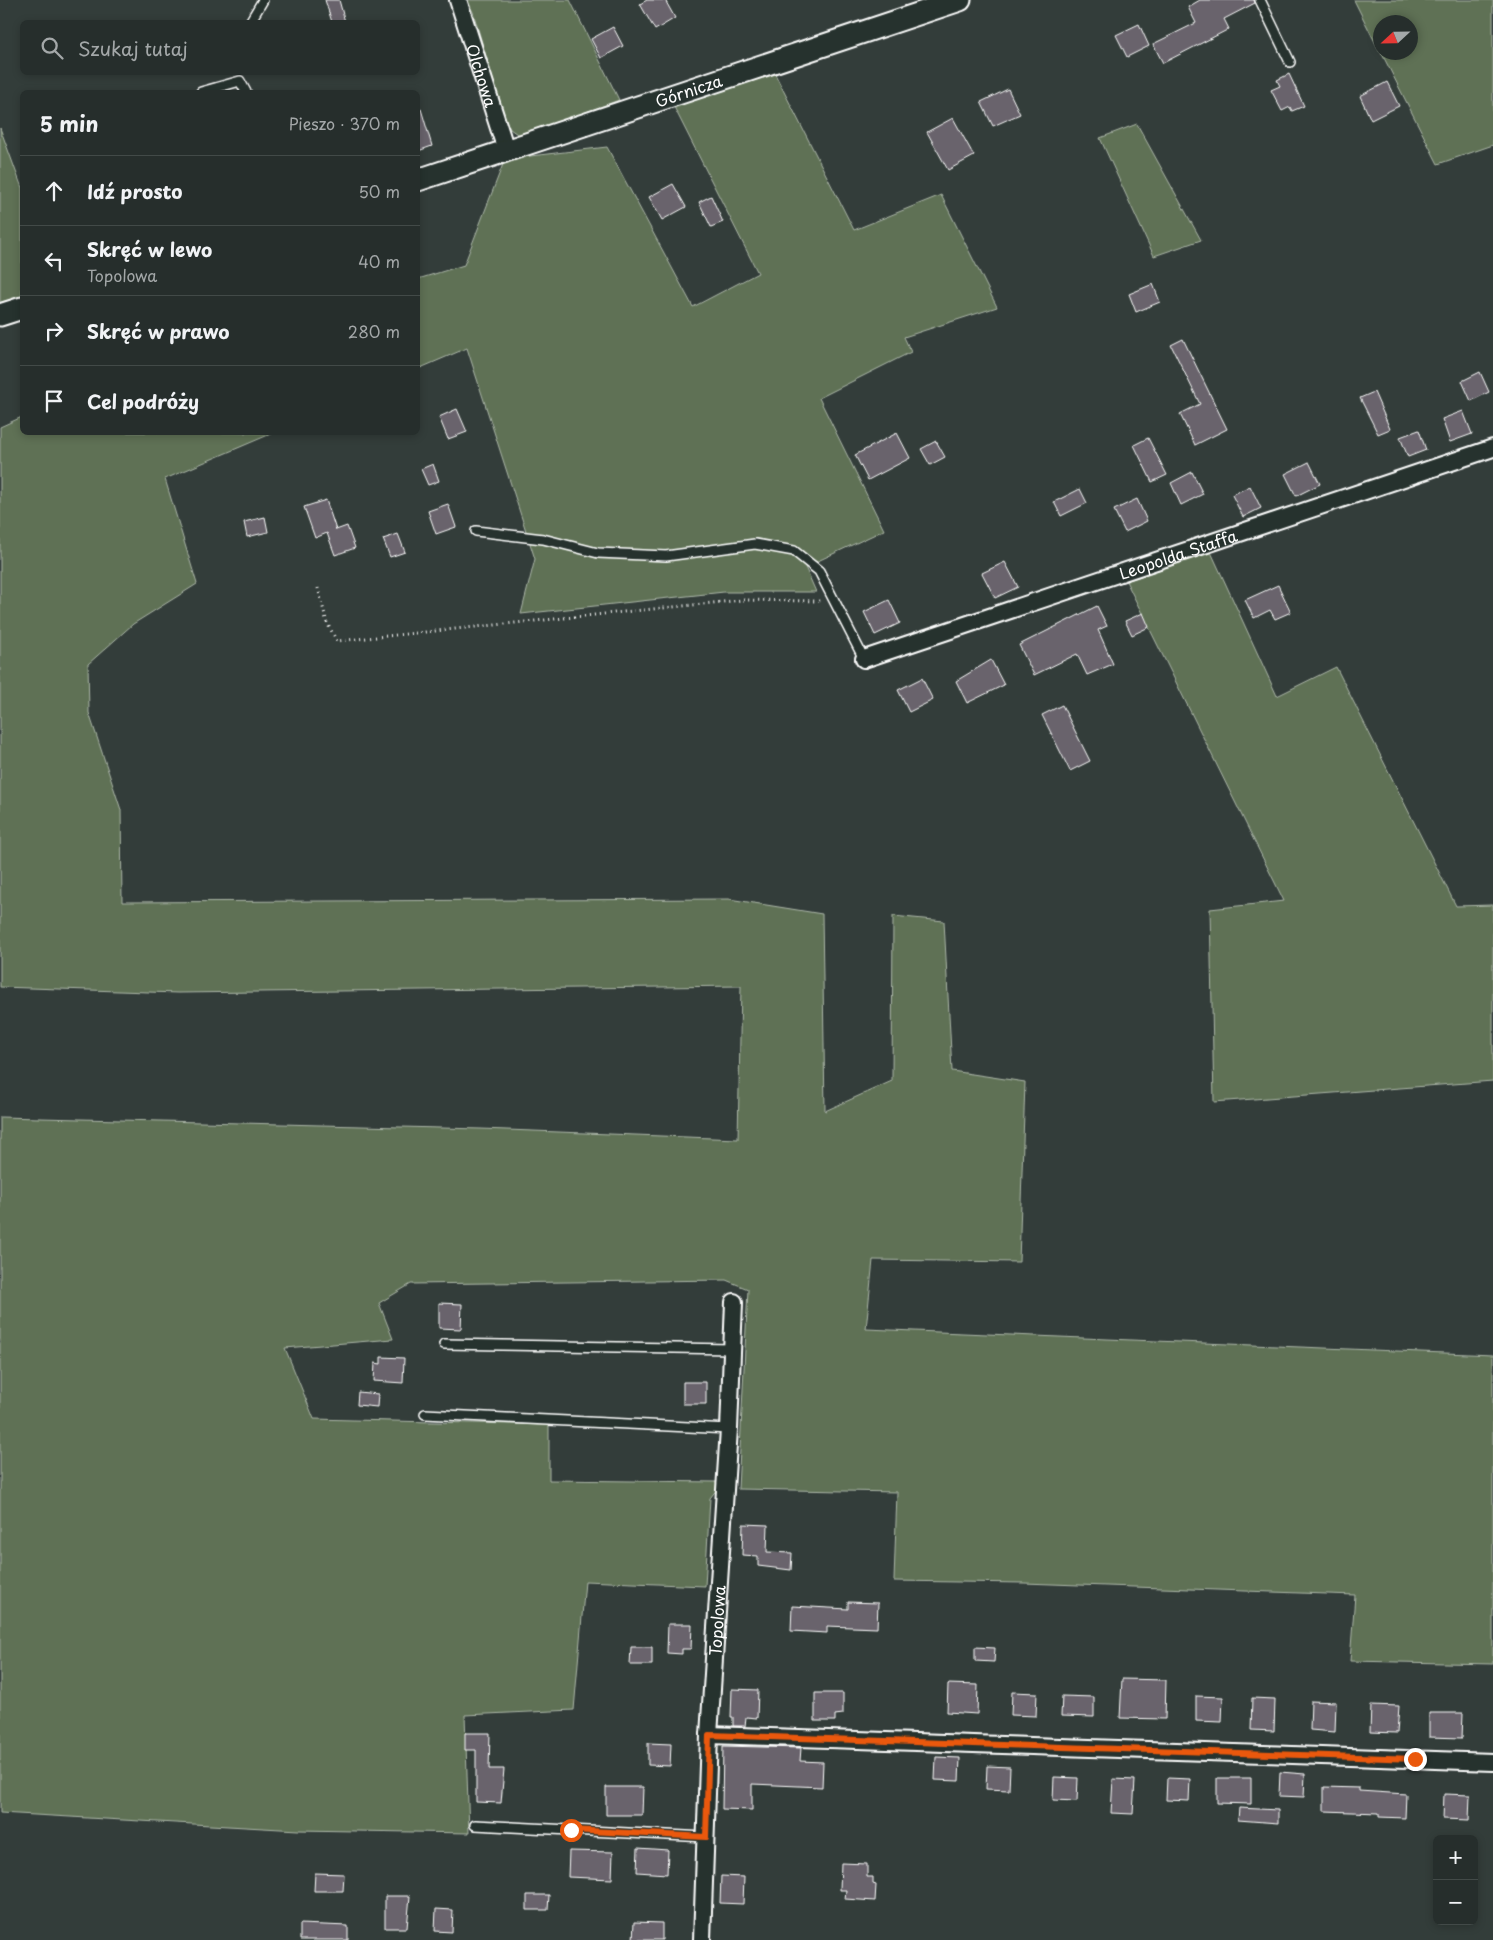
<!DOCTYPE html>
<html lang="pl">
<head>
<meta charset="utf-8">
<style>
  body { margin:0; font-family:"Playpen Sans",sans-serif; background:#323a38; color:#f1f3f6 }
  .controls { position:absolute; right:15px; bottom:15px; display:grid; overflow:hidden; border-radius:8px; box-shadow:0 2px 8px #0003 }
  .controls button { width:45px; height:45px; display:grid; place-items:center; padding:0; border:0; border-bottom:1px solid #424a48; background:#262e2c; color:#f1f3f6; font:25px sans-serif }
  .compass { position:absolute; left:1373px; top:15px; width:45px; height:45px; border-radius:50%; background:#262e2c; box-shadow:0 2px 8px #0003; rotate:248deg }
  .stop { position:absolute; width:15px; height:15px; margin:-11px; border:4px solid #ea580c; border-radius:50%; background:#fff }
  .stop.end { background:#ea580c; border-color:#fff; box-shadow:0 1px 5px #0008 }
  .list { margin:0; padding:0; list-style:none }
  h2 { display:flex; justify-content:space-between; align-items:center; height:65px; margin:0; padding:0 20px; font-size:21px }
  h2 small { font-size:16px; font-weight:400; color:#a4a8a9 }
  .list li { display:grid; grid-template-columns:32px 1fr auto; gap:15px; align-items:center; box-sizing:border-box; height:70px; padding:0 20px; border-top:1px solid #424a48 }
  .list b { display:block; font-size:19px; white-space:nowrap }
  .list p { margin:0; font-size:16px; white-space:nowrap; color:#a4a8a9 }
  .list em { font-size:16px; font-style:normal; color:#a4a8a9 }
  .icon { flex:none; width:28px; height:28px; fill:none; stroke:currentColor; stroke-width:2; stroke-linecap:round; stroke-linejoin:round }
  .map { position:relative; flex:none; width:1493px; height:1940px; overflow:hidden }
  .search { position:absolute; background:#262e2c; box-shadow:0 2px 8px #0003; left:20px; top:20px; width:400px; height:55px; display:flex; align-items:center; gap:12px; box-sizing:border-box; padding:0 18px; border-radius:8px; color:#a4a8a9; font-size:19px }
  .panel { position:absolute; background:#262e2c; box-shadow:0 2px 8px #0003; left:20px; top:90px; width:400px; height:345px; border-radius:8px }
  .map>svg:first-child { display:block }
  .green { fill:#5e7155; stroke:#aeb8aa }
  .building { fill:#69636c; stroke:#fff }
  .lines { fill:none; stroke-linecap:round; stroke-linejoin:round }
  .service-casing { stroke:#fff; stroke-width:12 }
  .minor-casing { stroke:#fff; stroke-width:20 }
  .tertiary-casing { stroke:#fff; stroke-width:25 }
  .path { stroke:#fff; stroke-width:3; stroke-dasharray:1 4; stroke-linecap:butt }
  .service { stroke:#26332d; stroke-width:9 }
  .minor { stroke:#26332d; stroke-width:16 }
  .tertiary { stroke:#26332d; stroke-width:21 }
  .route { stroke:#ea580c; stroke-width:6 }
  .labels { text-anchor:middle; dominant-baseline:central; stroke-width:4.5; stroke-linejoin:round; paint-order:stroke }
  .street-label { font-size:16px; fill:#fff; stroke:#26332d }
</style>
</head>
<body>
<div class="map">
<svg width="1493" height="1940" viewBox="0 0 1493 1940">
  <rect width="100%" height="100%" fill="#333d3a"/>
  <filter id="ink" filterUnits="userSpaceOnUse"><feTurbulence type="fractalNoise" baseFrequency=".02" numOctaves="2"/><feDisplacementMap in="SourceGraphic" scale="10" xChannelSelector="R" yChannelSelector="G"/><feConvolveMatrix kernelMatrix="1 2 1 2 8 2 1 2 1" color-interpolation-filters="sRGB"/></filter>
  <g filter="url(#ink)">
    <path class="green" d="M467,0H570L619,100L520,136L510,129L503,114L473,12Z
      M1354,0H1493V145L1438,164L1381,52H1410V22H1380V52Z
      M774,72L854,230L941,195L997,307L904,337L911,352L819,398L884,530L805,567L816,592H724L521,614L535,559L467,348L418,369V279L464,265L505,159L607,147L693,307L758,273L673,105Z
      M1137,124L1201,240L1154,256L1100,138Z
      M0,128L22,188V299L0,307Z
      M22,417V432L273,433L165,479L197,584L133,624L88,664L89,713L121,810L122,902L729,899L822,914L825,1111L892,1081L893,916L944,921L952,1071L1025,1082L1019,1262L873,1260L866,1329L1493,1355V1664L1350,1661L1355,1595L1024,1583L894,1581L897,1492L738,1489L748,1289L726,1280L411,1284L379,1303L393,1339L285,1348L314,1419L549,1425V1480L716,1482L718,1488L710,1498L705,1586L585,1581L574,1710L465,1715L469,1833L298,1830L0,1813V1117L481,1129L738,1139L741,986L178,993L0,987V427Z
      M1211,552L1277,696L1336,667L1456,906L1493,905V1081L1214,1102L1210,909L1284,901L1126,581Z"/>
    <path class="building" d="M325,0H339L345,22H332Z
      M647,0H665L675,18L655,30L640,4Z
      M1200,0H1254L1255,3L1224,19L1229,29L1163,63L1153,44L1196,23L1188,7Z
      M1139,24L1149,46L1127,57L1116,35Z
      M613,27L623,46L601,58L591,39Z
      M1289,74L1304,106L1292,111L1290,107L1282,111L1271,90L1280,86L1277,80Z
      M1387,82L1399,106L1371,120L1360,96Z
      M1008,89L1020,114L993,126L981,102Z
      M418,109H421L432,146L418,151Z
      M953,118L974,156L948,170L927,132Z
      M673,184L686,207L662,220L649,197Z
      M711,196L723,222L711,227L699,202Z
      M1153,284L1160,302L1136,312L1129,294Z
      M1183,339L1227,429L1195,445L1180,414L1200,404L1171,345Z
      M1480,372L1489,392L1471,401L1462,381Z
      M1374,392L1390,429L1378,434L1360,398Z
      M457,409L467,432L448,439L439,417Z
      M1463,411L1472,434L1450,442L1442,419Z
      M1419,430L1426,450L1408,457L1400,437Z
      M897,433L910,458L868,480L855,455Z
      M1148,438L1167,475L1152,482L1134,445Z
      M936,441L945,457L930,465L921,449Z
      M1309,462L1320,484L1296,496L1285,474Z
      M433,464L439,481L428,485L421,469Z
      M1192,472L1203,494L1181,505L1171,483Z
      M1250,486L1261,508L1243,517L1232,495Z
      M1080,489L1087,503L1061,516L1054,502Z
      M1137,499L1147,521L1125,532L1114,510Z
      M326,500L336,530L347,526L355,548L335,555L327,533L315,538L304,507Z
      M448,504L456,527L436,534L428,511Z
      M265,517L268,532L247,537L244,522Z
      M398,534L405,552L390,557L383,539Z
      M1005,562L1018,587L995,598L982,573Z
      M1278,585L1291,612L1275,619L1270,610L1254,618L1245,600Z
      M889,600L900,623L875,635L864,612Z
      M1097,606L1107,626L1098,630L1113,664L1087,675L1077,654L1034,675L1019,645Z
      M1143,613L1149,627L1132,635L1125,621Z
      M991,660L1004,685L967,703L956,681Z
      M922,678L933,700L909,712L898,690Z
      M1062,705L1090,761L1070,771L1042,715Z
      M439,1303L462,1304L461,1329L439,1328Z
      M381,1357L404,1358L403,1383L374,1381L375,1363L381,1364Z
      M683,1382H706V1404H683Z
      M358,1392L378,1394L377,1407L357,1405Z
      M743,1524L768,1525L767,1552L792,1553L791,1570L758,1566V1556L742,1555Z
      M848,1602L878,1603L877,1628L827,1626V1633L791,1631L792,1606L848,1609Z
      M668,1624H692L691,1649H682V1654L667,1653Z
      M631,1647H652V1665H630Z
      M975,1647L995,1648L994,1662L975,1661Z
      M1122,1679L1166,1680L1165,1719L1120,1718Z
      M948,1684L978,1685L977,1714L947,1712Z
      M732,1689L758,1690L757,1718L746,1717L745,1726H733V1717H731Z
      M1012,1692L1037,1693L1036,1716L1011,1715Z
      M815,1693H843V1714L835,1715V1721H815Z
      M1062,1696L1094,1697V1717L1061,1716Z
      M1196,1696L1223,1697L1222,1722L1196,1721Z
      M1252,1698L1275,1699L1274,1731L1251,1730Z
      M1311,1701L1336,1702L1335,1732L1310,1730Z
      M1371,1705L1399,1706L1397,1733L1370,1732Z
      M1429,1713H1463L1462,1738L1429,1737Z
      M465,1733H490L489,1769H504L501,1803L476,1802V1750H465Z
      M648,1743L671,1744L670,1766L648,1765Z
      M723,1746L801,1748L800,1761L823,1762L822,1787L752,1784V1810L722,1809Z
      M936,1757L960,1758L959,1781L935,1780Z
      M987,1766L1010,1767L1009,1790L986,1789Z
      M1280,1772L1305,1774L1304,1797L1279,1796Z
      M1054,1777L1078,1778L1077,1801L1053,1800Z
      M1167,1778L1190,1779L1189,1801L1166,1800Z
      M1217,1778H1251V1804L1217,1803Z
      M1113,1779L1135,1780L1133,1814L1111,1813Z
      M606,1787H643L642,1815H606Z
      M1324,1787L1359,1788V1791L1406,1794L1405,1818L1379,1817V1813L1324,1811Z
      M1444,1794L1470,1795L1469,1820L1443,1819Z
      M1239,1808L1278,1810V1823L1238,1820Z
      M638,1848L668,1850L667,1874L637,1872Z
      M569,1851L613,1852L612,1879L568,1877Z
      M841,1863L867,1864V1877H873V1884L876,1885L875,1901L845,1899L846,1890H840Z
      M315,1873L344,1874L343,1891H314Z
      M721,1876L744,1877L743,1904L720,1903Z
      M527,1895H549L548,1910H527Z
      M385,1896H410L407,1928H385Z
      M436,1909L453,1910L452,1932L435,1931Z
      M634,1922L662,1923V1940H633Z
      M300,1924L348,1926V1940H300Z"/>
    <g class="lines">
      <g class="service-casing">
        <path id="service" d="M1260,0L1290,62
          M250,22L263,0
          M201,92L240,81L246,92
          M476,531L543,539L598,553L666,556L755,544L794,551L819,571L864,659
          M444,1344L732,1349
          M425,1414L729,1429
          M475,1825L706,1837"/>
      </g>
      <g class="minor-casing">
        <g id="minor">
          <path id="s1" d="M458,0L506,150"/>
          <path id="s2" d="M864,659L1493,448"/>
          <path d="M709,1735L1493,1762"/>
          <path id="s3" d="M702,1940L709,1735L729,1429L734,1302"/>
        </g>
      </g>
      <g class="tertiary-casing">
        <g id="tertiary">
          <path id="s4" d="M418,180L960,0"/>
          <path d="M0,315L22,308"/>
        </g>
      </g>
      <path class="path" d="M318,588L327,623L337,641L742,600L821,601"/>
      <use href="#service" class="service"/>
      <use href="#minor" class="minor"/>
      <use href="#tertiary" class="tertiary"/>
    </g>
  </g>
  <g class="lines" filter="url(#ink)">
    <path class="route" d="M571,1830L706,1837L709,1735L1415,1759"/>
  </g>
  <g class="labels">
    <g class="street-label">
      <text stroke="none"><textPath href="#s1" startOffset="79">Olchowa</textPath></text>
      <text stroke="none"><textPath href="#s4" startOffset="285">Górnicza</textPath></text>
      <text stroke="none"><textPath href="#s2" startOffset="331">Leopolda Staffa</textPath></text>
      <text stroke="none"><textPath href="#s3" startOffset="320">Topolowa</textPath></text>
    </g>
  </g>
</svg>
<div class="controls">
<button>+</button>
<button>−</button>
</div>
<svg class="compass" viewBox="-18 -18 36 36"><path d="M0-13l5 13h-10z" fill="#e53935"/><path d="M0 13l5-13h-10z" fill="#a4a8a9"/></svg>
<div class="stop" style="left:571px;top:1830px"></div>
<div class="stop end" style="left:1415px;top:1759px"></div>
<div class="search"><svg class="icon" aria-label="search" viewBox="0 0 24 24"><circle cx="10" cy="10" r="6"/><path d="M15 15l6 6"/></svg>Szukaj tutaj</div>
<section class="panel">
<h2>5 min<small>Pieszo · 370 m</small></h2>
<ul class="list">
<li><svg class="icon" aria-label="ahead" viewBox="0 0 24 24"><path d="M12 20V5M6 11l6-6 6 6"/></svg><div><b>Idź prosto</b></div><em>50 m</em></li>
<li><svg class="icon" aria-label="left" viewBox="0 0 24 24"><path d="M17 20v-9H6M10 6l-5 5 5 5"/></svg><div><b>Skręć w lewo</b><p>Topolowa</p></div><em>40 m</em></li>
<li><svg class="icon" aria-label="right" viewBox="0 0 24 24"><path d="M7 20v-9h11M14 6l5 5-5 5"/></svg><div><b>Skręć w prawo</b></div><em>280 m</em></li>
<li><svg class="icon" aria-label="arrive" viewBox="0 0 24 24"><path d="M6 21V4h12l-3 4 3 4H6"/></svg><div><b>Cel podróży</b></div></li>
</ul>
</section>
</div>
</body>
</html>
